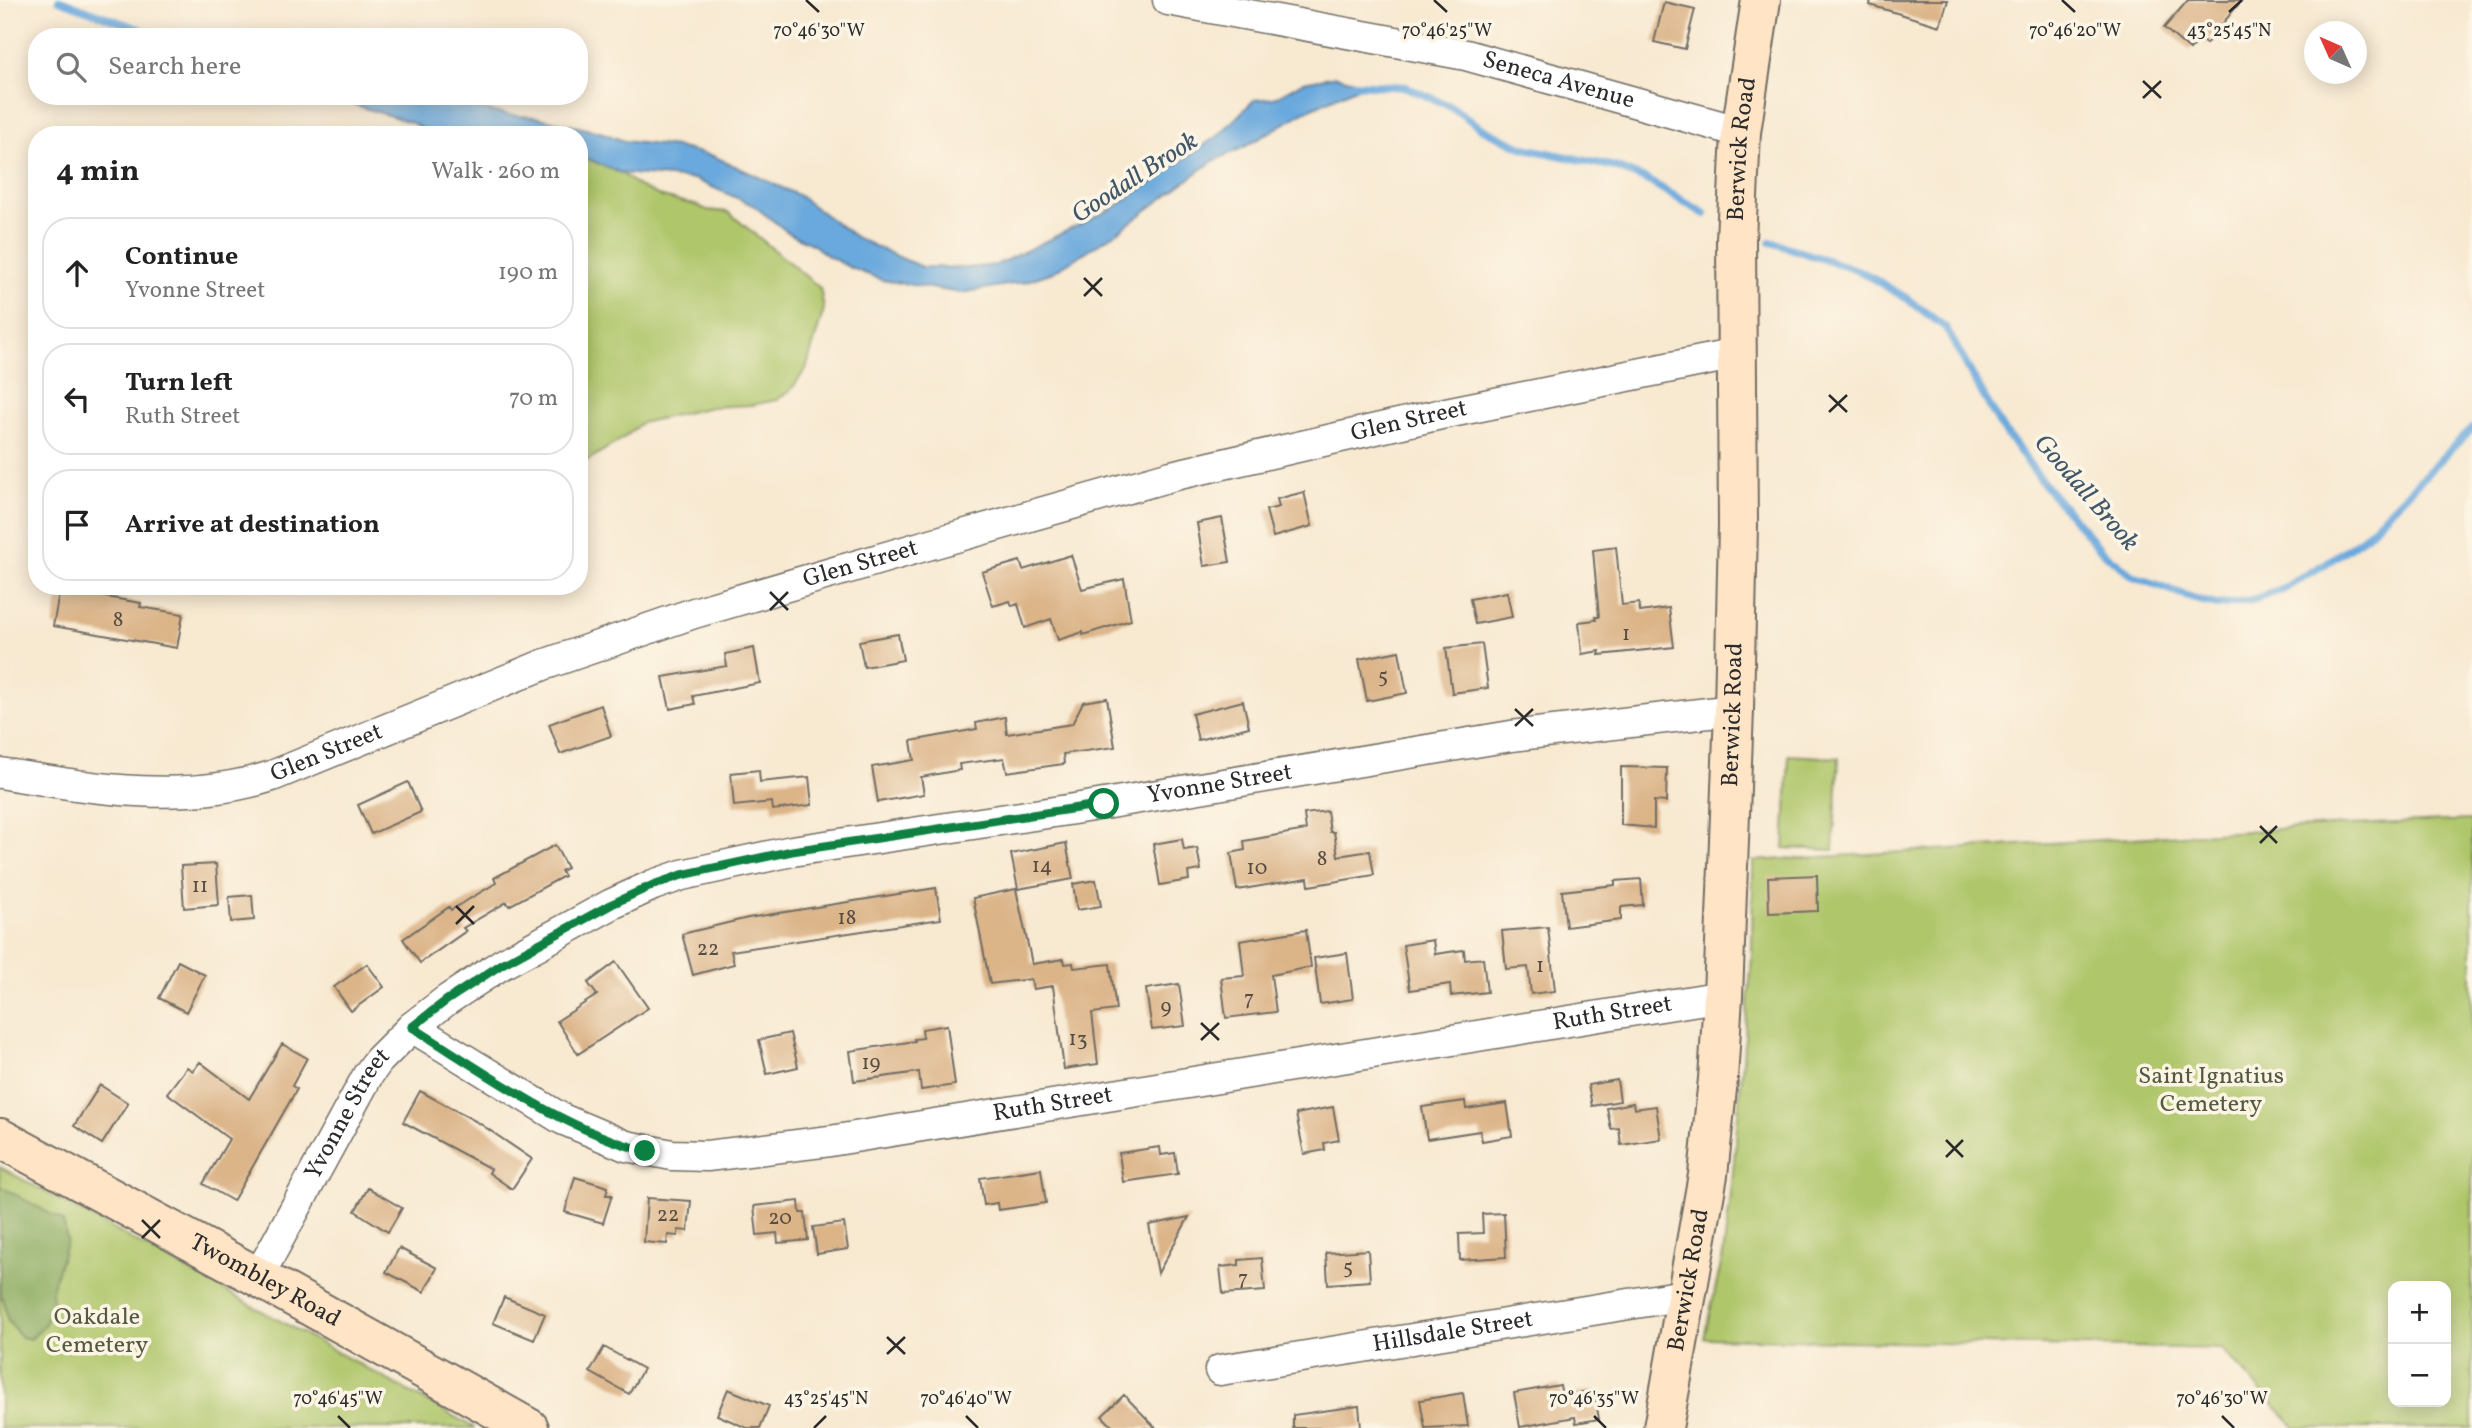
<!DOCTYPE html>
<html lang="en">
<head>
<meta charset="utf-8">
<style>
  body { margin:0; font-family:Vollkorn,serif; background:#f2f2f2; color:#222 }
  .controls { position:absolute; right:21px; bottom:21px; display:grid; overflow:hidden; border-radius:14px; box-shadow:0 4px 18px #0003 }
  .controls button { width:63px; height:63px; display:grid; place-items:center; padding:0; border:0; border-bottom:2px solid #e0e0e0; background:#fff; color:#222; font:35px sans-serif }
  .compass { position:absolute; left:2304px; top:21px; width:63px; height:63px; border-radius:50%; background:#fff; box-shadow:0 4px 18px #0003; rotate:315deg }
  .stop { position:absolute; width:21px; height:21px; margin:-16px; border:5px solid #0b8043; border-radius:50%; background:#fff }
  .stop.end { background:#0b8043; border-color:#fff; box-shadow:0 2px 7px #0008 }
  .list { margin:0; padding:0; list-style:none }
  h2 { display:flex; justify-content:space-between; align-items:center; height:91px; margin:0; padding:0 28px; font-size:30px }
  h2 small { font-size:23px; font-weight:400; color:#767676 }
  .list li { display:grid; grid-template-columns:46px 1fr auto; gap:21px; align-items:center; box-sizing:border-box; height:112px; margin:0 14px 14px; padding:0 14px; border:2px solid #e0e0e0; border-radius:28px }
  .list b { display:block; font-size:26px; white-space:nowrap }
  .list p { margin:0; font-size:23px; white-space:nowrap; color:#767676 }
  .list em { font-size:23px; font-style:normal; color:#767676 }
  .icon { flex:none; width:38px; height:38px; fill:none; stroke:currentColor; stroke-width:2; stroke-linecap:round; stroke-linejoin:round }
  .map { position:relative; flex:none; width:2472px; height:1428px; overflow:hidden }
  .search { position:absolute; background:#fff; box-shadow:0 4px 18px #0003; left:28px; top:28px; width:560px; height:77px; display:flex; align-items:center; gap:18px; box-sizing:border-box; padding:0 24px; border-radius:28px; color:#767676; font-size:26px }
  .panel { position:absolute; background:#fff; box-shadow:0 4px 18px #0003; left:28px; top:126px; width:560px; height:469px; border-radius:28px }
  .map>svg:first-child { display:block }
  .green { fill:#afc66a; stroke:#6d784a; stroke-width:2; fill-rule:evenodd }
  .forest { fill:#8bab5e; stroke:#5b6b44; stroke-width:2 }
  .water { fill:#6ba9dd; stroke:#4b6a84; stroke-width:2 }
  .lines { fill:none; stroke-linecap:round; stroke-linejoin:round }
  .stream { stroke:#6ba9dd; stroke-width:8 }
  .building { fill:#dbb488 }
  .street-casing { stroke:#736e65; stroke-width:33 }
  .secondary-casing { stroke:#736e65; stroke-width:42 }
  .street { stroke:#fff; stroke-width:30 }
  .secondary { stroke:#ffe4c6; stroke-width:38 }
  .route { stroke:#0b8043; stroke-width:9 }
  .ticks { fill:none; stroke:#2b2b2b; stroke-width:2.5 }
  .labels { text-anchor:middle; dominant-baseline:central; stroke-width:7; stroke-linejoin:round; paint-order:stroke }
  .number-label { font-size:21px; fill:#574d42 }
  .street-label { font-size:24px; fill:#2b2b2b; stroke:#fcf5e5 }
  .park-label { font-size:24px; fill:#535a3e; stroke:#fcf5e5 }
  .water-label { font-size:26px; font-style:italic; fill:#415769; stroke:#fcf5e5 }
  .ticks-label { font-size:18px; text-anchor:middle; fill:#2b2b2b; stroke:#fcf5e5; stroke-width:7; stroke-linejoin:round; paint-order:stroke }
</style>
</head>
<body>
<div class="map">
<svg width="2472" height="1428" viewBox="0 0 2472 1428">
  <rect width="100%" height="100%" fill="#fcf5e5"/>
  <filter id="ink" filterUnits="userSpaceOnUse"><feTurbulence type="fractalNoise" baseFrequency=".0143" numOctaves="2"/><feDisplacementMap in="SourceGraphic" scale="14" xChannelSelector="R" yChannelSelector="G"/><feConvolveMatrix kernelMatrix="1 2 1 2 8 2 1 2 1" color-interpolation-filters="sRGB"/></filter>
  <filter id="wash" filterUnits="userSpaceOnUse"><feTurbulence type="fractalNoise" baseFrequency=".00686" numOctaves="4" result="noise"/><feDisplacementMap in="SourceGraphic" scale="28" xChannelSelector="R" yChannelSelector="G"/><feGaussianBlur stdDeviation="1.57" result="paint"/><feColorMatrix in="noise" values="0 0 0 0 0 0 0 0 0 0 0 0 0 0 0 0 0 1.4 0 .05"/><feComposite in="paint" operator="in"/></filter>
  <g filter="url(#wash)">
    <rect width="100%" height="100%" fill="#f8e9d1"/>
    <path class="green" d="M579,155L621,173L638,186L662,197L696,205L707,210L728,212L820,288L824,309L806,369L790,391L776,400L752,405L711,407L641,423L625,437L588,460L579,462Z
      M1789,755L1839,758L1833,850L1784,848Z
      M2472,820V1428H2296L2222,1349L1704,1338L1723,1255L1731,1195L1752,958L1753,861L2347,825ZM2393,1286H2446V1402H2393Z
      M0,1167L475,1428H0Z"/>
    <path class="forest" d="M0,1186L63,1221L67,1241L52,1287L53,1309L44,1325L31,1339L21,1337L8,1321L4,1301L0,1295Z"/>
    <path class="water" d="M1336,76L1364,84L1306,111L1244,147L1213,161L1119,231L1053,272L1024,282L961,293L882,280L849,267L826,255L814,245L790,234L753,205L694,179L621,173L579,155V135H433L410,122L326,96H416L509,115L536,117L603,133L624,141L676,147L713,156L798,195L857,238L887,252L922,267L968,268L996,265L1114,208L1220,134L1254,100L1274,98L1303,82Z"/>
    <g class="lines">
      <path class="stream" d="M59,0L147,32L167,37
        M1354,84L1406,87L1452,107L1481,128L1524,148L1615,167L1647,180L1705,214
        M1771,242L1860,271L1906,298L1945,327L2000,425L2047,488L2101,550L2133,576L2198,600L2217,605L2252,600L2281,590L2325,564L2363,538L2472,428"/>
    </g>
    <g id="blocks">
      <path class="building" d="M1871,0H1948L1940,26L1870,5Z
        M2188,0H2242L2206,44L2200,39L2190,50L2164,28Z
        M1664,2L1695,9L1685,49L1654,42Z
        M1304,492L1312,526L1273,537L1266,510L1279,507L1277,499Z
        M1222,518L1230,562L1204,566L1197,523Z
        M1616,547L1622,605L1639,603L1640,612L1669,608L1674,647L1599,655L1600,651L1582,654L1579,622L1596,620L1595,617H1599L1593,550Z
        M1071,555L1082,589L1124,579L1131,620L1083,635V632L1058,640L1051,619L1025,628L1018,604L1012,606L1010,601L993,606L982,572L1020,561L1023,570Z
        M60,589L141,603L140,607L183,614L177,648L53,626Z
        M1507,592L1512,617L1475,624L1470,599Z
        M898,634L903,660L864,667L859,641Z
        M1482,644L1488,688L1452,693L1446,648Z
        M754,648L760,683L693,696L695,704L670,709L663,677L727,666L725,654Z
        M1399,651L1407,693L1367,701L1359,659Z
        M1107,698L1115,747L1063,754L1064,764L1007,772L1004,758L959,764L960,770L921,777L924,794L878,802L872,767L914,760L911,741L977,729L976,723L1005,717L1007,734L1072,724L1083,702Z
        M1243,701L1249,727L1198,740L1192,714Z
        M601,705L611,736L560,754L549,724Z
        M1621,767L1667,768L1666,802L1654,801V828L1621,825Z
        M759,770L760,782L809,777L812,805L773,810L772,802L734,806L731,773Z
        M408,782L421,812L371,834L358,805Z
        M1327,811L1330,832H1334L1338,856L1370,851L1374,875L1309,886L1308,878L1237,890L1231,853L1245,850L1244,841L1306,830L1304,814Z
        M1182,839L1184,850L1197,848L1201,870L1188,872L1189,880L1160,885L1153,844Z
        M1066,843L1073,879L1018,889L1011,854Z
        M555,845L567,868L561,871L564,876L509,906L507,902L463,928L466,931L420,963L403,939L449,907L451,910L496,883L494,878Z
        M216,864L219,905L184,908L181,866Z
        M1817,875L1818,911L1769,913L1768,877Z
        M1641,879L1643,905L1621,907V920L1566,927L1562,891L1615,885V881Z
        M1096,880L1101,906L1077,910L1073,884Z
        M936,888L941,919L731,951L734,964L693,975L682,934L748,918Z
        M1016,889L1032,964L1064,959L1065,964L1073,963L1074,968L1110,964L1116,1010L1092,1013L1098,1064L1064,1069L1053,986L1033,989L1031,979L990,984L973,898Z
        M252,895L254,920L231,922L229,897Z
        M1548,927L1555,991L1531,994L1528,967L1506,969L1502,931Z
        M1306,930L1311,967L1271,975L1276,1012L1226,1018L1221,978L1244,976L1240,941Z
        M1433,940L1435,954L1464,950L1465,960L1483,958L1487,992L1451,996L1450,984L1410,990L1403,945Z
        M1347,953L1353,999L1320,1004L1314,958Z
        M178,961L205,975L186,1012L159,998Z
        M616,962L648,1008L578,1054L557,1021L597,995L588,983Z
        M367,964L384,987L351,1011L334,987Z
        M1179,984L1185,1026L1152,1030L1146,989Z
        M947,1025L955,1085L921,1090L919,1072L854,1081L850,1051L915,1041L914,1039L923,1038L922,1029Z
        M790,1033L798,1067L767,1074L759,1040Z
        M282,1044L307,1058L292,1086L297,1089L233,1201L203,1184L229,1139L167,1093L187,1067L193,1071L200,1062L249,1099Z
        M1617,1080L1620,1101L1592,1106L1588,1085Z
        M100,1085L128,1103L102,1144L74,1126Z
        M420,1091L479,1123L532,1159L512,1189L489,1173L491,1169L403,1122Z
        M1465,1101L1466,1109L1507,1103L1512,1136L1482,1141L1480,1131L1427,1139L1422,1107Z
        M1633,1103L1634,1109L1656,1106L1661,1139L1621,1145L1619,1128L1611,1129L1607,1108Z
        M1333,1107L1339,1140L1324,1143L1325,1150L1304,1154L1296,1114Z
        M1160,1147L1161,1155L1175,1153L1178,1174L1123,1182L1119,1153Z
        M1041,1169L1046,1203L998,1210L997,1203L984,1205L980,1178Z
        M575,1177L608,1187L606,1195H612L603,1223L565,1212Z
        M368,1188L402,1208L388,1232L355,1211Z
        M647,1198L691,1201L688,1231L678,1230V1236L668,1235L667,1244L644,1242Z
        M799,1201L800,1213H805L808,1240L778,1243L777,1233L757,1235L754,1206Z
        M1504,1213L1506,1257L1460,1260L1459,1234L1483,1233L1482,1214Z
        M1189,1217L1158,1273L1149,1225Z
        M844,1223L848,1249L817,1254L813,1227Z
        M399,1248L437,1268L424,1292L386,1272Z
        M1368,1250L1370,1281L1328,1284L1326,1253Z
        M1262,1258L1265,1291L1223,1294L1220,1267L1239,1265V1260Z
        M504,1297L545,1314L534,1340L493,1323Z
        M604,1347L643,1369L629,1394L590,1372Z
        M1560,1385L1562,1396L1594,1390L1599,1419L1576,1423L1575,1417L1520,1427L1514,1393Z
        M728,1389L769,1406L760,1428H747L717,1415Z
        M1463,1393L1468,1426L1425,1428L1420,1400Z
        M1124,1395L1156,1428H1114L1102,1416Z
        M1359,1406L1361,1428H1293V1415Z"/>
    </g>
  </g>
  <g filter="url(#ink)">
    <use href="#blocks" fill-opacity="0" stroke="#736e65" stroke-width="2"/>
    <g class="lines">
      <g class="street-casing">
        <g id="street">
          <path id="s1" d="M1168,0L1466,55L1741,132"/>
          <path id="s2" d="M0,773C91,788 182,805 272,776L543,665L694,613L924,546L1171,476L1446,413L1736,354"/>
          <path id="s3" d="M412,1027L562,1119L626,1146L672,1155L707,1156L830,1141L1723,996"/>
          <path id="s4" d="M258,1277L368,1075L378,1061L412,1027L447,1000L502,964L612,904L653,885L682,875L792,851L1074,809L1511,736L1734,710"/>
          <path id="s5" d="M1220,1370L1685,1295"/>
        </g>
      </g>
      <g class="secondary-casing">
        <g id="secondary">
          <path id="s6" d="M0,1138L258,1277L529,1428"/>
          <path id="s7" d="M1663,1428L1708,1175L1718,1079L1723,996L1734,710L1738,525L1736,240L1741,132L1761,0"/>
        </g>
      </g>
      <use href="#street" class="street"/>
      <use href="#secondary" class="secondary"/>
    </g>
  </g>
  <g class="lines" filter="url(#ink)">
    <path class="route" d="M645,1151C560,1128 486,1073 412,1027L447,1000L502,964L612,904L653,885L682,875L792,851L1104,804"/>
  </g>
  <path class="ticks" d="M806,0L819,12M1434,0L1447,12M2062,0L2075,12M2229,12L2242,0M2143,81L2161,98M2143,98L2161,81M1084,278L1102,296M1084,296L1102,278M1829,395L1847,412M1829,412L1847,395M770,592L788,610M770,610L788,592M1515,709L1533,726M1515,726L1533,709M2260,826L2277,843M2260,843L2277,826M456,906L474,924M456,924L474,906M1201,1023L1219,1040M1201,1040L1219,1023M1946,1140L1963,1157M1946,1157L1963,1140M142,1220L160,1238M142,1238L160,1220M887,1337L905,1354M887,1354L905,1337M338,1416L350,1428M966,1416L978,1428M1594,1416L1606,1428M2222,1416L2234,1428M814,1428L826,1416"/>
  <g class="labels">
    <g class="number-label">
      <text x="118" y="620">8</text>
      <text x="1626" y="634">1</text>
      <text x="1383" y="676">5</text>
      <text x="1322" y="859">8</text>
      <text x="1042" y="866">14</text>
      <text x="1257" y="868">10</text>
      <text x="200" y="886">11</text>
      <text x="847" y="918">18</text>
      <text x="708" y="949">22</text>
      <text x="1540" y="966">1</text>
      <text x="1249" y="999">7</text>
      <text x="1166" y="1007">9</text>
      <text x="1078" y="1039">13</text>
      <text x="871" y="1063">19</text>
      <text x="668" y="1215">22</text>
      <text x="780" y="1218">20</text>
      <text x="1348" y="1267">5</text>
      <text x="1243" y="1279">7</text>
    </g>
    <g class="street-label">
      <text stroke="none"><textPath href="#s1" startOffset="399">Seneca Avenue</textPath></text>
      <text stroke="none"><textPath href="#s7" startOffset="1284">Berwick Road</textPath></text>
      <text stroke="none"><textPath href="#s2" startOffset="1468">Glen Street</textPath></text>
      <text stroke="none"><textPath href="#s2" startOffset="901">Glen Street</textPath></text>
      <text stroke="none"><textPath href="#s7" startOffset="718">Berwick Road</textPath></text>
      <text stroke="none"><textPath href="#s2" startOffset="334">Glen Street</textPath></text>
      <text stroke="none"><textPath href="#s4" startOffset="1152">Yvonne Street</textPath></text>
      <text stroke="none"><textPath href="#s3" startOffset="1244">Ruth Street</textPath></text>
      <text stroke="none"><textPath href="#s3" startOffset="677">Ruth Street</textPath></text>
      <text stroke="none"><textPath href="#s4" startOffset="186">Yvonne Street</textPath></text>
      <text stroke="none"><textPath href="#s7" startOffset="150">Berwick Road</textPath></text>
      <text stroke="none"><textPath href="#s6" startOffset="301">Twombley Road</textPath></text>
      <text stroke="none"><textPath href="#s5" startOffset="236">Hillsdale Street</textPath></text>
    </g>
    <g class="park-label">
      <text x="2211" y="1077">Saint Ignatius<tspan x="2211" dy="28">Cemetery</tspan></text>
      <text x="97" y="1318">Oakdale<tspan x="97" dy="28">Cemetery</tspan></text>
    </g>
    <g class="water-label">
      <text transform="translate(1135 178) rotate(-33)">Goodall Brook</text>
      <text transform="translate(2086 493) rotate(49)">Goodall Brook</text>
    </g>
  </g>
  <g class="ticks-label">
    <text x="819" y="36">70°46'30"W</text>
    <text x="1447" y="36">70°46'25"W</text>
    <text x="2075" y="36">70°46'20"W</text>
    <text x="2229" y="36">43°25'45"N</text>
    <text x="826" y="1404">43°25'45"N</text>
    <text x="338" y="1404">70°46'45"W</text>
    <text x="966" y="1404">70°46'40"W</text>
    <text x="1594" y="1404">70°46'35"W</text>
    <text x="2222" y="1404">70°46'30"W</text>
  </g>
</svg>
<div class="controls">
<button>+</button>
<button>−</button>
</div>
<svg class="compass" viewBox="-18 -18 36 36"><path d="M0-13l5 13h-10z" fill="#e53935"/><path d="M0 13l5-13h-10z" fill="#767676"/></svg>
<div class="stop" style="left:1104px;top:804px"></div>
<div class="stop end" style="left:645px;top:1151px"></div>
<div class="search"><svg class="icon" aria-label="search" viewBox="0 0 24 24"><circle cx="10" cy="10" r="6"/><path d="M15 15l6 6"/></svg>Search here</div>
<section class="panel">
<h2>4 min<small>Walk · 260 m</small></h2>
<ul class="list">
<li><svg class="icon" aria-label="ahead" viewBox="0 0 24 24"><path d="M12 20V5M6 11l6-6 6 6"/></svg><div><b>Continue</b><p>Yvonne Street</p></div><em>190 m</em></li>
<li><svg class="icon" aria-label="left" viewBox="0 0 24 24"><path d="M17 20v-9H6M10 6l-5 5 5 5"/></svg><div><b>Turn left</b><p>Ruth Street</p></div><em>70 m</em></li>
<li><svg class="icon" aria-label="arrive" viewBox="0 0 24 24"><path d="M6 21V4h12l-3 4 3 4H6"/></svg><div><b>Arrive at destination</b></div></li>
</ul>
</section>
</div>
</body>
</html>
